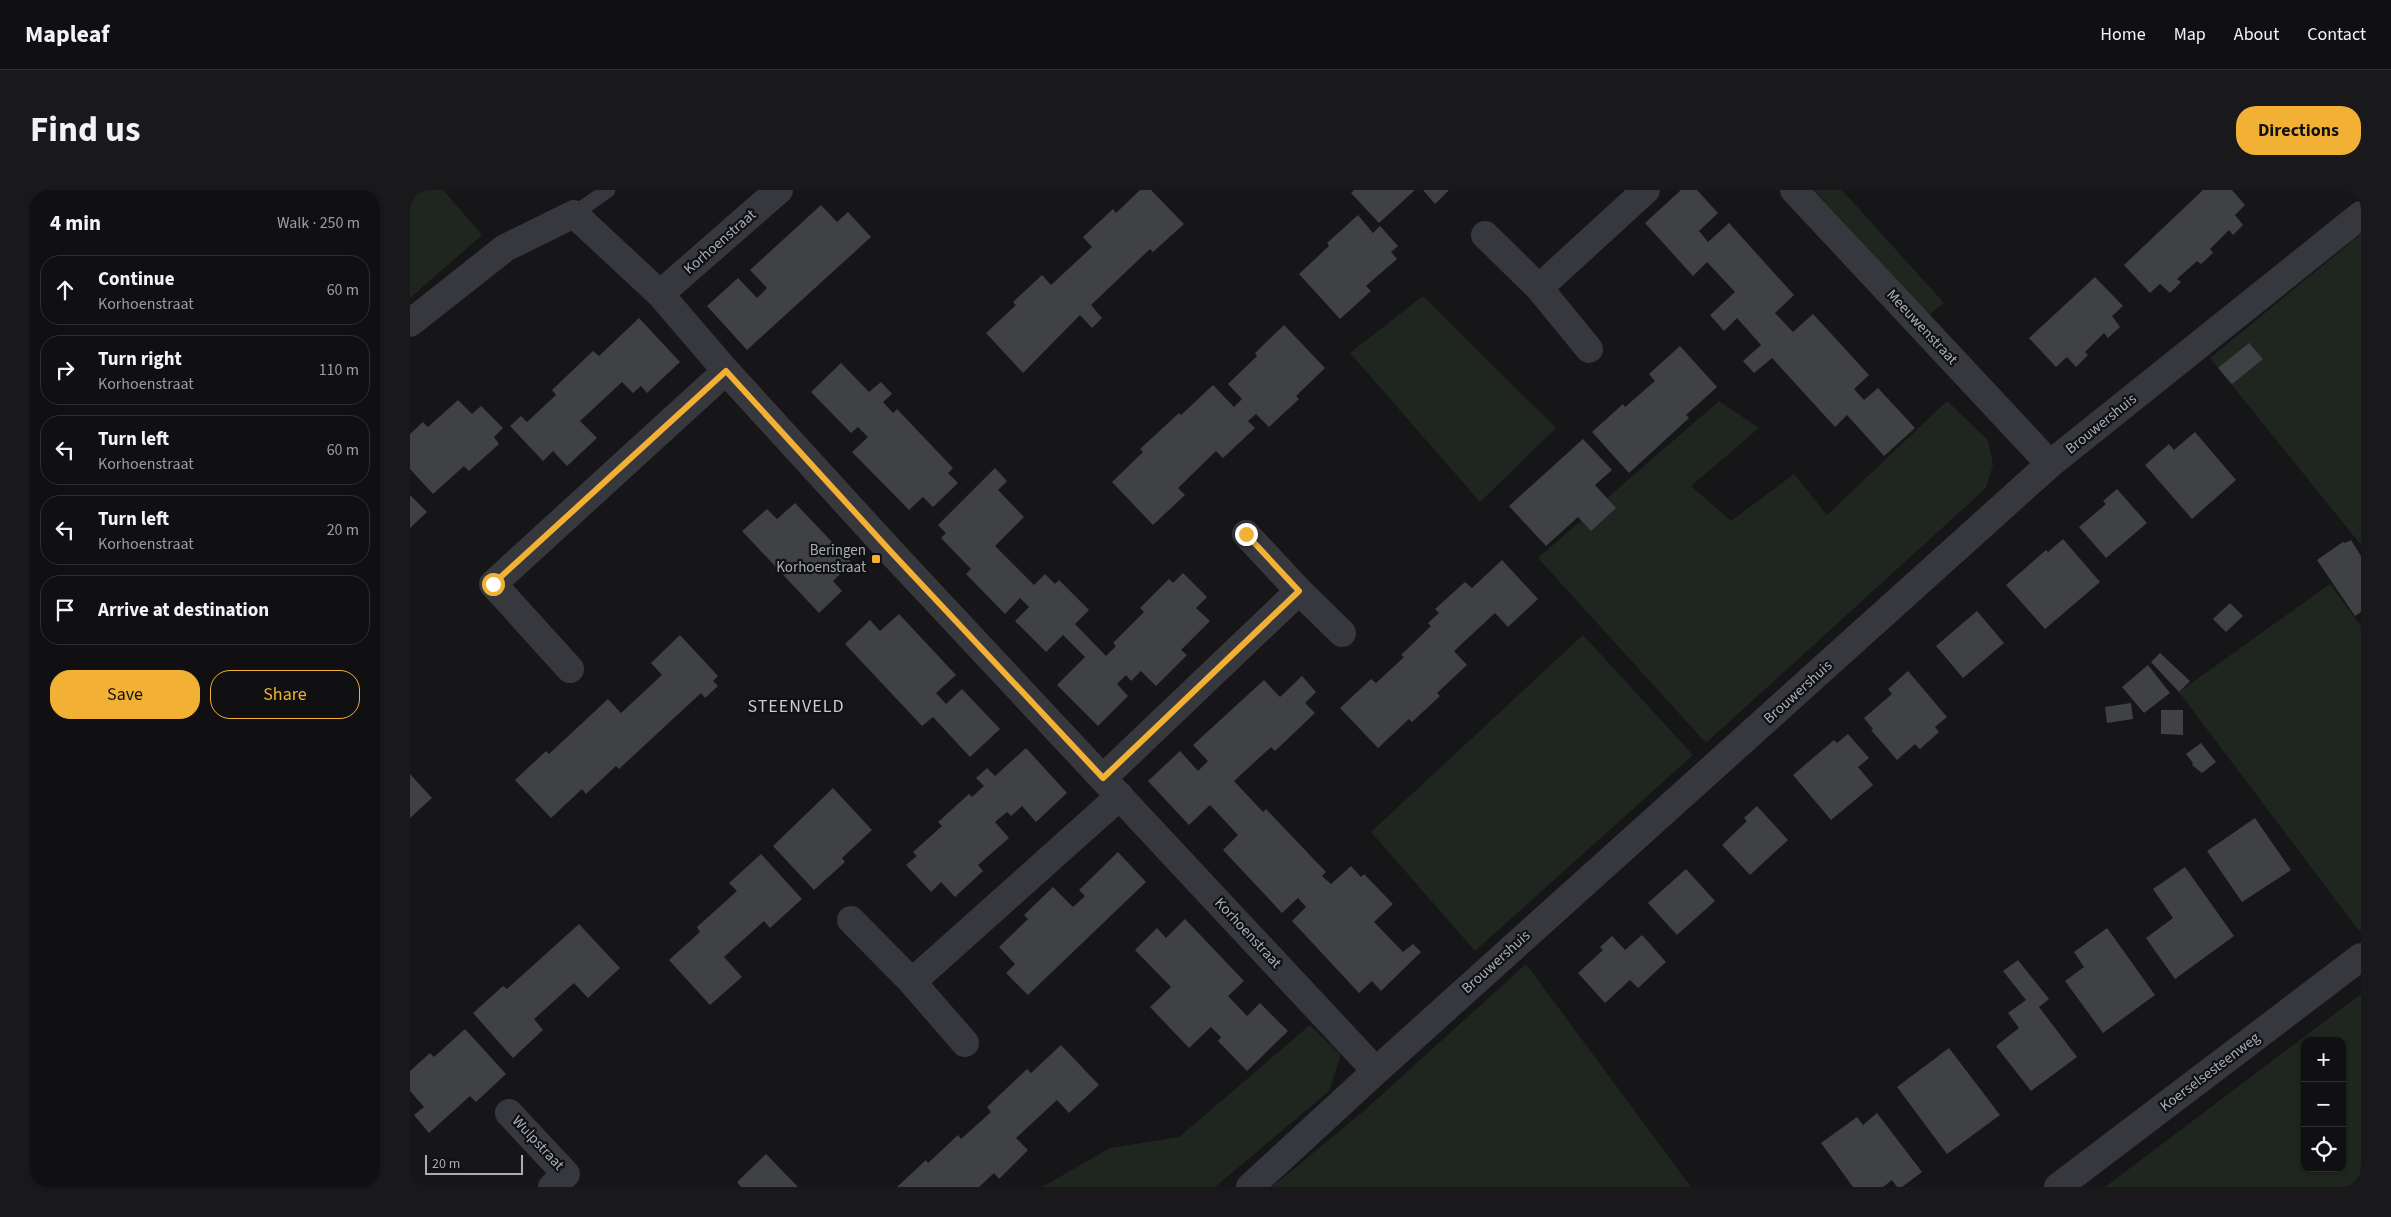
<!DOCTYPE html>
<html lang="en">
<head>
<meta charset="utf-8">
<style>
  body { margin:0; font-family:"Source Sans 3",sans-serif; background:#19191b; color:#f1f3f6 }
  .controls { position:absolute; right:15px; bottom:15px; display:grid; overflow:hidden; border-radius:10px; box-shadow:0 1px 4px #0004 }
  .controls button { width:45px; height:45px; display:grid; place-items:center; padding:0; border:0; border-bottom:1px solid #303032; background:#101012; color:#f1f3f6; font:25px sans-serif }
  .scale { position:absolute; left:15px; bottom:12px; width:98px; box-sizing:border-box; padding-left:5px; border:2px solid #a8adb8; border-top:0; font-size:14px; line-height:18px; white-space:nowrap; color:#a8adb8; -webkit-text-stroke:4px #111113; paint-order:stroke }
  .stop { position:absolute; width:15px; height:15px; margin:-11px; border:4px solid #f2b134; border-radius:50%; background:#fff }
  .stop.end { background:#f2b134; border-color:#fff; box-shadow:0 1px 5px #0008 }
  .list { margin:0; padding:0; list-style:none }
  h2 { display:flex; justify-content:space-between; align-items:center; height:65px; margin:0; padding:0 20px; font-size:21px }
  h2 small { font-size:16px; font-weight:400; color:#9c9d9f }
  .list li { display:grid; grid-template-columns:32px 1fr auto; gap:15px; align-items:center; box-sizing:border-box; height:70px; margin:0 10px 10px; padding:0 10px; border:1px solid #303032; border-radius:20px }
  .list b { display:block; font-size:19px; white-space:nowrap }
  .list p { margin:0; font-size:16px; white-space:nowrap; color:#9c9d9f }
  .list em { font-size:16px; font-style:normal; color:#9c9d9f }
  .actions { display:flex; gap:10px; padding:15px 20px }
  .actions a { flex:1; padding:11px 0; border:1px solid #f2b134; border-radius:20px; text-align:center; font-size:18px; color:#f2b134 }
  .actions .main { background:#f2b134; color:#111 }
  .icon { flex:none; width:28px; height:28px; fill:none; stroke:currentColor; stroke-width:2; stroke-linecap:round; stroke-linejoin:round }
  .map { position:relative; flex:none; width:1951px; height:997px; overflow:hidden; border-radius:20px }
  header { display:flex; align-items:center; gap:30px; box-sizing:border-box; height:70px; padding:0 25px; background:#101012; border-bottom:1px solid #303032 }
  header strong { font-size:24px }
  nav { display:flex; gap:28px; margin-inline-start:auto; font-size:18px }
  .intro { display:flex; align-items:center; justify-content:space-between; box-sizing:border-box; height:120px; padding:0 30px }
  h1 { margin:0; font-size:35px }
  .button { padding:12px 22px; border-radius:20px; background:#f2b134; color:#111; font-size:18px; font-weight:700 }
  main { display:flex; gap:30px; padding:0 30px }
  aside { flex:1; background:#101012; border-radius:20px; box-shadow:0 1px 4px #0004 }
  .map>svg:first-child { display:block }
  .green { fill:#1e261f; fill-rule:evenodd }
  .building { fill:#404145 }
  .lines { fill:none; stroke-linecap:round; stroke-linejoin:round }
  .service { stroke:#37383d; stroke-width:15 }
  .minor { stroke:#37383d; stroke-width:28 }
  .tertiary { stroke:#37383d; stroke-width:28 }
  .route { stroke:#f2b134; stroke-width:6 }
  .poi-dot { fill:#f2b134; stroke:#111113; stroke-width:2 }
  .labels { text-anchor:middle; dominant-baseline:central; stroke-width:4.5; stroke-linejoin:round; paint-order:stroke }
  .street-label { font-size:15px; fill:#a8adb8; stroke:#111113 }
  .poi-label { font-size:15px; fill:#a8adb8; stroke:#111113; text-anchor:end }
  .quarter-label { font-size:18px; letter-spacing:1px; fill:#c9ccd4; stroke:#111113 }
</style>
</head>
<body>
<header>
<strong>Mapleaf</strong>
<nav><a>Home</a><a>Map</a><a>About</a><a>Contact</a></nav>
</header>
<div class="intro"><h1>Find us</h1><a class="button">Directions</a></div>
<main>
<aside>
<h2>4 min<small>Walk · 250 m</small></h2>
<ul class="list">
<li><svg class="icon" aria-label="ahead" viewBox="0 0 24 24"><path d="M12 20V5M6 11l6-6 6 6"/></svg><div><b>Continue</b><p>Korhoenstraat</p></div><em>60 m</em></li>
<li><svg class="icon" aria-label="right" viewBox="0 0 24 24"><path d="M7 20v-9h11M14 6l5 5-5 5"/></svg><div><b>Turn right</b><p>Korhoenstraat</p></div><em>110 m</em></li>
<li><svg class="icon" aria-label="left" viewBox="0 0 24 24"><path d="M17 20v-9H6M10 6l-5 5 5 5"/></svg><div><b>Turn left</b><p>Korhoenstraat</p></div><em>60 m</em></li>
<li><svg class="icon" aria-label="left" viewBox="0 0 24 24"><path d="M17 20v-9H6M10 6l-5 5 5 5"/></svg><div><b>Turn left</b><p>Korhoenstraat</p></div><em>20 m</em></li>
<li><svg class="icon" aria-label="arrive" viewBox="0 0 24 24"><path d="M6 21V4h12l-3 4 3 4H6"/></svg><div><b>Arrive at destination</b></div></li>
</ul>
<div class="actions"><a class="main">Save</a><a>Share</a></div>
</aside>
<div class="map">
<svg width="1951" height="997" viewBox="0 0 1951 997">
  <rect width="100%" height="100%" fill="#161618"/>
  <path class="green" d="M0,0H33L72,45L0,108Z
    M1404,0H1432L1534,113L1519,125Z
    M1951,44V355L1800,168Z
    M1013,106L1146,238L1070,312L940,163Z
    M1309,211L1349,238L1281,296L1321,331L1384,284L1417,325L1537,211L1578,250L1583,275L1576,298L1296,553L1128,368Z
    M1920,394L1951,436V740L1949,741L1769,502Z
    M1173,445L1283,565L1065,761L961,642Z
    M1116,774L1281,997H862L956,919Z
    M1951,804V997H1695ZM1895,851H1932V978H1895Z
    M900,835L931,865L919,901L805,997H632L700,958L769,947Z"/>
  <path class="building" d="M730,0H741L774,34L743,62L740,59L681,115L692,128L682,138L670,125L613,183L576,143L606,115L603,112L632,85L641,95L682,57L673,47L703,19L706,23Z
    M944,0H1005L969,33L941,3Z
    M1013,0H1039L1025,14Z
    M1271,0H1287L1308,23L1289,41L1298,52L1319,33L1384,105L1365,123L1383,142L1403,124L1459,185L1444,199L1454,210L1468,198L1505,238L1474,266L1437,225L1425,237L1362,168L1344,183L1333,171L1351,155L1327,128L1314,141L1300,125L1325,102L1297,72L1283,86L1235,33Z
    M1793,0H1822L1835,15L1825,25L1833,35L1823,45L1819,40L1800,59L1803,63L1791,74L1787,71L1767,89L1771,92L1760,103L1750,94L1740,103L1714,75Z
    M411,15L427,32L438,22L461,47L337,160L297,116L328,88L347,108L357,98L340,80Z
    M948,25L963,43L970,36L988,56L981,62L987,69L956,96L961,101L930,129L889,84L919,56L917,53Z
    M1685,87L1713,116L1702,126L1710,137L1698,148L1694,143L1675,162L1678,165L1666,177L1657,167L1646,177L1619,148Z
    M229,128L270,172L237,203L231,196L223,203L212,192L170,231L187,248L157,276L143,261L133,271L100,236L111,226L117,232L146,205L142,200L183,161L189,166Z
    M874,135L915,178L886,206L889,209L859,237L846,224L838,231L845,238L813,268L806,261L768,298L775,305L743,335L702,292L733,262L730,259L769,223L771,225L803,195L824,217L832,209L818,194L847,166L845,163Z
    M1839,153L1853,169L1822,194L1808,178Z
    M1270,156L1307,197L1276,225L1279,228L1219,283L1182,242L1213,214L1215,217L1245,191L1239,184Z
    M431,173L459,202L471,192L482,204L473,212L483,223L487,219L543,278L538,283L548,293L523,317L513,307L499,320L442,262L458,247L448,237L441,243L401,202Z
    M48,210L62,224L71,216L93,238L84,247L89,254L59,281L54,276L23,304L0,279V244L13,232L18,237Z
    M1785,242L1826,290L1782,329L1735,275L1759,254L1764,260Z
    M1173,249L1202,280L1185,295L1206,318L1181,341L1168,327L1136,356L1099,316Z
    M585,278L597,291L588,300L614,327L585,356L624,395L635,384L645,394L649,390L679,420L665,434L696,466L706,456L703,453L734,422L730,418L759,389L763,393L773,383L797,407L786,418L800,431L771,460L777,465L746,496L731,481L721,491L716,485L707,494L718,506L688,536L647,495L675,467L653,445L636,462L605,431L619,417L610,408L595,424L556,384L561,379L531,348L536,343L528,335Z
    M1707,299L1737,333L1696,368L1669,337L1696,314L1693,311Z
    M0,305L17,322L0,338Z
    M385,313L442,373L423,391L432,401L409,423L332,341L357,319L367,329Z
    M1653,349L1690,392L1635,439L1596,395L1636,360L1638,362Z
    M1941,350L1951,366V422L1945,426L1907,370L1933,352L1935,353Z
    M1092,370L1128,409L1098,437L1085,423L1044,461L1057,475L1027,503L1030,506L1002,532L999,529L968,558L930,518L961,489L966,493L994,467L991,465L1021,436L1018,433L1029,423L1025,419L1055,392L1062,398Z
    M1820,413L1833,426L1816,442L1803,429Z
    M1567,421L1594,453L1553,488L1526,456Z
    M489,424L546,485L526,503L536,514L552,499L590,539L560,567L523,527L512,536L435,454L460,430L470,441Z
    M270,445L308,486L303,491L308,496L295,508L291,503L209,579L206,576L176,604L172,599L141,628L105,590L136,561L139,564L198,509L211,523L252,485L241,473Z
    M1750,463L1780,491L1769,502L1741,472Z
    M1738,475L1760,503L1734,523L1712,497Z
    M1498,481L1537,527L1525,537L1529,542L1510,559L1505,554L1487,570L1461,540L1463,539L1454,528L1482,504L1478,499Z
    M892,486L906,502L895,513L905,523L865,561L861,557L824,591L853,622L856,619L916,682L912,686L921,694L941,676L951,687L954,684L983,714L964,732L993,762L1003,754L1011,762L971,801L962,791L949,803L882,731L896,717L888,708L872,723L813,660L828,645L800,615L779,635L738,591L770,561L788,581L798,571L783,555L854,490L870,507Z
    M1721,513L1723,529L1697,533L1695,517Z
    M1751,520H1773V545L1751,544Z
    M1438,544L1459,568L1448,577L1463,595L1421,630L1383,585L1424,550L1427,553Z
    M1791,553L1806,572L1792,583L1782,575L1783,573L1776,564Z
    M616,558L657,603L626,632L612,616L601,626L597,622L585,632L599,648L568,675L573,681L545,707L531,692L521,702L496,675L507,666L503,662L532,636L528,632L559,604L562,607L574,596L566,588L577,578L585,586Z
    M0,584L22,608L0,628Z
    M423,598L462,640L432,668L435,672L404,700L363,656Z
    M1347,616L1378,650L1340,685L1312,655L1337,631L1334,628Z
    M1845,628L1881,680L1832,712L1797,661Z
    M708,662L736,692L618,805L596,783L605,774L589,757L618,729L614,725L643,697L663,717L675,706L669,700Z
    M351,664L392,709L360,738L354,731L314,767L332,787L300,815L259,770L290,742L287,737L327,701L319,693Z
    M1775,677L1824,746L1765,789L1736,748L1763,728L1743,699Z
    M1276,679L1305,711L1267,745L1238,713Z
    M775,729L834,791L818,806L837,826L850,813L878,841L837,881L808,851L811,847L801,837L779,858L740,817L761,797L725,760L747,738L756,748Z
    M169,734L210,778L178,808L164,793L124,829L133,840L103,868L63,823L93,796L97,799Z
    M1697,738L1745,805L1693,843L1655,791L1674,777L1664,762Z
    M1232,745L1256,772L1228,798L1220,790L1195,813L1168,783L1193,760L1190,757L1202,746L1215,760Z
    M1608,770L1639,809L1629,817L1667,867L1621,901L1586,856L1609,838L1598,823L1616,810L1593,781Z
    M55,839L96,884L66,912L60,906L19,943L4,925L14,917L0,901V881L20,863L24,867Z
    M651,855L689,895L659,923L647,910L606,948L618,960L589,989L584,983L569,997H487L516,970L518,973L548,945L551,949L581,922L577,917L617,879L621,883Z
    M1539,858L1590,925L1537,964L1487,897Z
    M1467,923L1512,982L1492,997H1487L1482,990L1473,997H1443L1411,953L1447,927L1453,935Z
    M356,964L388,997H331L327,992Z"/>
  <g class="lines">
    <path class="service" d="M164,24L198,0"/>
    <path class="minor" d="M1384,0L1640,274
      M1075,45L1129,98
      M250,104L369,0
      M0,133L95,58L164,24L250,104L316,181L483,364L966,881
      M1179,159L1129,98L1236,0
      M836,344L889,401L932,443
      M160,479L83,394L316,181
      M693,588L889,401
      M441,730L502,792L555,853
      M502,792L710,606
      M99,923L156,984L142,997
      M840,997L966,881L1640,274L1951,25"/>
    <path class="tertiary" d="M1648,997L1951,767"/>
  </g>
  <g class="lines">
    <path class="route" d="M83,394L316,181L483,364L693,588L889,401L836,344"/>
  </g>
  <rect class="poi-dot" x="461" y="364" width="10" height="10" rx="2.5"/>
  <g class="labels">
    <g class="street-label">
      <text transform="translate(310 52) rotate(-41)">Korhoenstraat</text>
      <text transform="translate(1512 137) rotate(47)">Meeuwenstraat</text>
      <text transform="translate(1691 234) rotate(-39)">Brouwershuis</text>
      <text transform="translate(1388 502) rotate(-42)">Brouwershuis</text>
      <text transform="translate(838 743) rotate(47)">Korhoenstraat</text>
      <text transform="translate(1086 772) rotate(-42)">Brouwershuis</text>
      <text transform="translate(1800 882) rotate(-37)">Koerselsesteenweg</text>
      <text transform="translate(128 953) rotate(47)">Wulpstraat</text>
    </g>
    <g class="poi-label">
      <text x="456" y="360">Beringen<tspan x="456" dy="17">Korhoenstraat</tspan></text>
    </g>
    <g class="quarter-label">
      <text x="386" y="516">STEENVELD</text>
    </g>
  </g>
</svg>
<div class="controls">
<button>+</button>
<button>−</button>
<button><svg class="icon" aria-label="locate" viewBox="0 0 24 24"><circle cx="12" cy="12" r="6"/><path d="M12 2v4M12 18v4M2 12h4M18 12h4"/></svg></button>
</div>
<div class="scale">20 m</div>
<div class="stop" style="left:83px;top:394px"></div>
<div class="stop end" style="left:836px;top:344px"></div>
</div>
</main>
</body>
</html>
